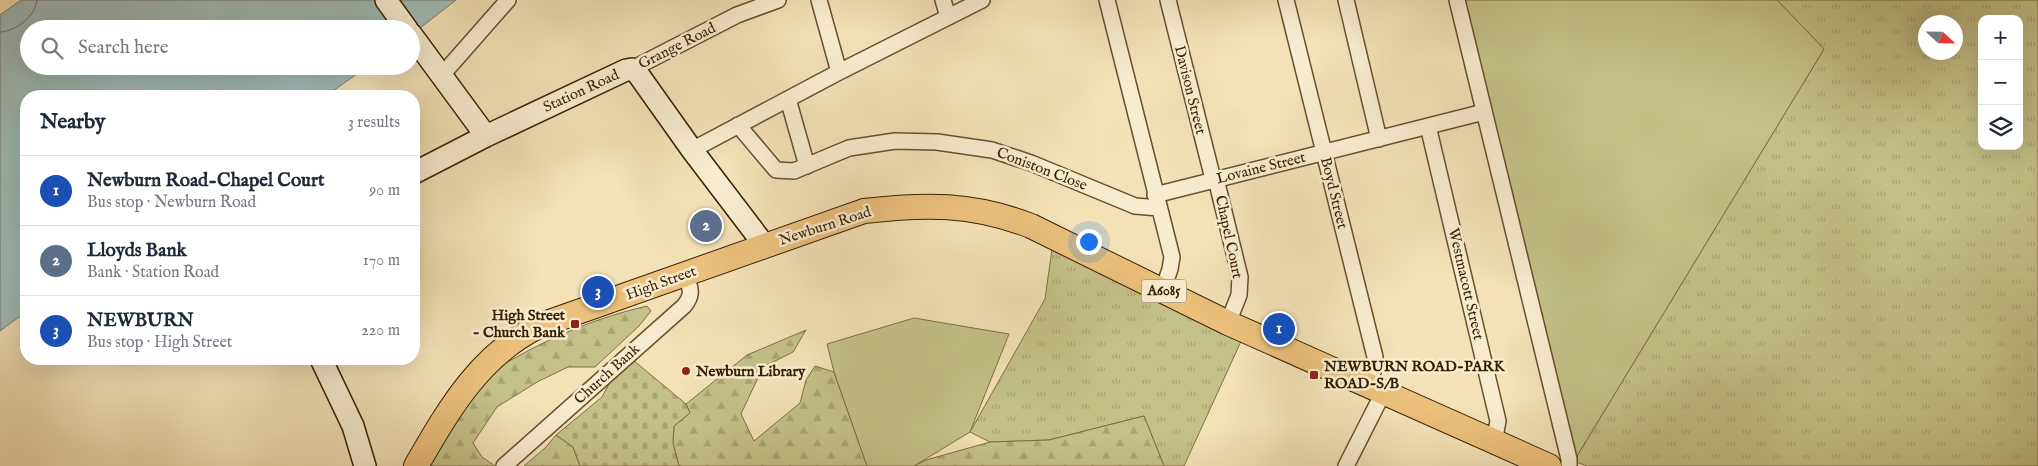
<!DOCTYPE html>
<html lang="en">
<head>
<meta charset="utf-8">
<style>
  body { margin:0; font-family:"IM FELL English",serif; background:#f6f6f7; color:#1f2937 }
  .controls { position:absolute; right:15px; top:15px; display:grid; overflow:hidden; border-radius:10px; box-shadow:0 5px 20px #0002 }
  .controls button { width:45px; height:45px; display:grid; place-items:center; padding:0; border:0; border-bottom:1px solid #e0e1e3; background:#fff; color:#1f2937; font:25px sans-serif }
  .compass { position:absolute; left:1918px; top:15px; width:45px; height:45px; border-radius:50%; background:#fff; box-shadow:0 5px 20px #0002; rotate:112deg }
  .you { position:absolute; left:1088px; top:241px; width:18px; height:18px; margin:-12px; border:4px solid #fff; border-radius:50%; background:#1a73e8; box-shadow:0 0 0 8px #1a73e833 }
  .badge { display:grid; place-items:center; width:32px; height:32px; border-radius:50%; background:#b45309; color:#fff; font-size:16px; font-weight:700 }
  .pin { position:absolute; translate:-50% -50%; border:2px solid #fff; box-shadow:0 1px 5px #0006 }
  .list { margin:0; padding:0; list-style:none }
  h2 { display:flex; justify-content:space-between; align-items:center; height:65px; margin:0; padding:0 20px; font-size:21px }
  h2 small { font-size:16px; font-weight:400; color:#747a83 }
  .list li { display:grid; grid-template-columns:32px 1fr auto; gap:15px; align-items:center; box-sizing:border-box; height:70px; padding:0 20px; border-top:1px solid #e0e1e3 }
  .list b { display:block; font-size:19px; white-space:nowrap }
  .list p { margin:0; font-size:16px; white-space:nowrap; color:#747a83 }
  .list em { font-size:16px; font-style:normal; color:#747a83 }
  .icon { flex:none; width:28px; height:28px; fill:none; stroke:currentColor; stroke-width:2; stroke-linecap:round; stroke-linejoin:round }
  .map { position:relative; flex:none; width:2038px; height:466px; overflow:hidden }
  .search { position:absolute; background:#fff; box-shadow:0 5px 20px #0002; left:20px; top:20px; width:400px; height:55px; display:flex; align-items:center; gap:12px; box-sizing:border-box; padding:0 18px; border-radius:28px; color:#747a83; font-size:19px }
  .panel { position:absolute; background:#fff; box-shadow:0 5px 20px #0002; left:20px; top:90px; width:400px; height:275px; border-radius:20px }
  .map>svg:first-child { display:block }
  .grass { fill:url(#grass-tufts); stroke:#7e7044; fill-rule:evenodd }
  .forest { fill:url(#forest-firs); stroke:#7e7044 }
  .cemetery { fill:url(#cemetery-stones); stroke:#7e7044 }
  .garden { fill:#c3c189; stroke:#7e7044 }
  .water { fill:#9fbbb8; stroke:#767c6e }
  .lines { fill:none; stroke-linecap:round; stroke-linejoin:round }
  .shore { stroke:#6c6c5c; stroke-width:1 }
  .street-casing { stroke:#674f2e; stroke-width:18 }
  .secondary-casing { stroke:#381e00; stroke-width:24 }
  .primary-casing { stroke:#381e00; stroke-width:26 }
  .street { stroke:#f8ecd0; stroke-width:15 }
  .secondary { stroke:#f8ecd0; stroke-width:21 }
  .primary { stroke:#eac07c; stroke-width:24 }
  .poi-dot { fill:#8f2418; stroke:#f8ecd0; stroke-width:2 }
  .labels { text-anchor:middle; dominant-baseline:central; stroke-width:5; stroke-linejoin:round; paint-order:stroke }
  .shield { fill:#f8ecd0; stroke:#725c3e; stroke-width:1 }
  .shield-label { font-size:14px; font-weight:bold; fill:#381e00 }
  .street-label { font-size:15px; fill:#381e00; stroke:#f8ecd0 }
  .poi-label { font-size:15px; font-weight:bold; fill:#381e00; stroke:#f8ecd0; text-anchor:start }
</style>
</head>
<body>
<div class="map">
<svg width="2038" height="466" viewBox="0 0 2038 466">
  <defs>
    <pattern id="grass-tufts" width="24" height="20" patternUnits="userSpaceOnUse" patternTransform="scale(1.25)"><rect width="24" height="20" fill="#c3c189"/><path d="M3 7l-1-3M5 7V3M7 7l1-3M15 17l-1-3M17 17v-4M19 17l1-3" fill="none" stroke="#a8a574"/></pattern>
    <pattern id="forest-firs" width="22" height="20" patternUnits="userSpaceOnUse" patternTransform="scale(1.25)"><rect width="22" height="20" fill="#c3c189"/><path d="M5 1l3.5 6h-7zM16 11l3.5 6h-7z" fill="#a8a574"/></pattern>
    <pattern id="cemetery-stones" width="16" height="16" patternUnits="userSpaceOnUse" patternTransform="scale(1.25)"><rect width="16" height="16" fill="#c3c189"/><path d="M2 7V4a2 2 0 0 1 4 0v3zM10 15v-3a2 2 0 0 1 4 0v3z" fill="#a8a574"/></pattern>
  </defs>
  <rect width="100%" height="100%" fill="#f4e1b7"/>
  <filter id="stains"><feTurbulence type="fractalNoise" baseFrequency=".004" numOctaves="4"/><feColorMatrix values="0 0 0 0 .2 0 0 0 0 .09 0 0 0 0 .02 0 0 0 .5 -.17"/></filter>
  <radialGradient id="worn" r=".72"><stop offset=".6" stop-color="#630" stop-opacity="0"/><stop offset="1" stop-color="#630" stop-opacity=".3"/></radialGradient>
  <path class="grass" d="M1777,0H2038V466H1587L1574,461L1824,49ZM1982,19H2019V146H1982ZM1926,22H1956V52H1926Z
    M1053,242L1243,337L1184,466H1164L1144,416L1049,440L990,442L970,432L1045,299Z"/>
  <path class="forest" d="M647,306L651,311L639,326L595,367H568L537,382L497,407L473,443L482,457L495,466H430C448,436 467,399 490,373C495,367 506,363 513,359C555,335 599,317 647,306Z
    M806,330L793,352L763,367L741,414L754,441L800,403L806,380L815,366L834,372L867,466H679L673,443L674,426L690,413L686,404L747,355Z
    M1144,416L1164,466H914L926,460L990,442L1049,440Z
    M556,435L573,447L580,466H524L545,448Z"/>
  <path class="cemetery" d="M633,360L686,404L690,413L674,426L673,443L679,466H580L573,447L556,435L602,397L610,382Z"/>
  <path class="garden" d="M1462,0H1777L1824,49L1574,461Z
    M914,318L1009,334L970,432L914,466H867L834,372L827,344Z"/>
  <path class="water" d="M21,0H456L411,35V29H29V66H368L326,96H26V312L0,331V15Z"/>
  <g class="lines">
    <path class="shore" d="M0,32C15,32 36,16 37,0"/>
    <g class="street-casing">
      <path id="street" d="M819,0L839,72
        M943,0L948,17
        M1107,0L1172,257L1170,269L1163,290
        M1168,0L1213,179
        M1286,0L1375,357V366L1368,386
        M1346,0L1379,139
        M1457,0L1569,459V466
        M632,69L737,15L778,0
        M442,75L508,0
        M788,99L807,166
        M738,125L776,170L794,171L849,148L895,141L937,142L992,150L1031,163L1135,206L1159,208
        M1428,126L1498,421L1494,442
        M692,150L839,72L982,0
        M1216,179L1240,277L1239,295L1228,323
        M1155,195L1484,112
        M504,466L684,306C694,294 690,288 686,275
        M1346,466L1383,393"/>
    </g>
    <g class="secondary-casing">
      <path id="secondary" d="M386,0L407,29
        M411,34L486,136
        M414,173L486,136L626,70L632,69L638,74L692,150L765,246
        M321,359L353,426L365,466"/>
    </g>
    <g class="primary-casing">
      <path id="primary" d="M416,466C449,409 480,354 541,325L864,211C925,204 972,203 1031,226L1228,323L1549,466"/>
    </g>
    <use href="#street" class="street"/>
    <use href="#secondary" class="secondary"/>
    <use href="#primary" class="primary"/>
  </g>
  <g class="poi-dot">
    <rect x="570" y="319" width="10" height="10" rx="2.5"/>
    <circle cx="686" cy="371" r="5"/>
    <rect x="1309" y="370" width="10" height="10" rx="2.5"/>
  </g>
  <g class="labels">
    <rect class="shield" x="1141.5" y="279.5" width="45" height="23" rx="4"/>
    <g class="shield-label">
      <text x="1164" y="291">A6085</text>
    </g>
    <g class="street-label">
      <text transform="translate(677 46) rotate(-27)">Grange Road</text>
      <text transform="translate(1190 90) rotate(76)">Davison Street</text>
      <text transform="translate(581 91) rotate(-25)">Station Road</text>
      <text transform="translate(1261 168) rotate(-14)">Lovaine Street</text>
      <text transform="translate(1042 169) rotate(21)">Coniston Close</text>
      <text transform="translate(1334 193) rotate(76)">Boyd Street</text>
      <text transform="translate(825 226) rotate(-18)">Newburn Road</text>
      <text transform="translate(1229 237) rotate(78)">Chapel Court</text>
      <text transform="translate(661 283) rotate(-20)">High Street</text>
      <text transform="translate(1466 284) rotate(77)">Westmacott Street</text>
      <text transform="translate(607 374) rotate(-42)">Church Bank</text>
    </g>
    <g class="poi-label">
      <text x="565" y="315" text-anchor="end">High Street<tspan x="565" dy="17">- Church Bank</tspan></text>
      <text x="1324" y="366">NEWBURN ROAD-PARK<tspan x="1324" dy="17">ROAD-S/B</tspan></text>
      <text x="696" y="371">Newburn Library</text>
    </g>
  </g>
  <rect width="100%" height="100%" filter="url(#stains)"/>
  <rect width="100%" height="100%" fill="url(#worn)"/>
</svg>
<div class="controls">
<button>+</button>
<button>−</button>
<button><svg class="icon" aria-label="layers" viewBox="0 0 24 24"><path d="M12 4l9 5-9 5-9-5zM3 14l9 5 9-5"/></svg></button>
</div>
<svg class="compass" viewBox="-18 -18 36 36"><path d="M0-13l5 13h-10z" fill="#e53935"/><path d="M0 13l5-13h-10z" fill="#747a83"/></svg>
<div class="you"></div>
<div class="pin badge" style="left:1279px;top:329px;background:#1a4fb4">1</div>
<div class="pin badge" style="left:706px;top:226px;background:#5c6f8a">2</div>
<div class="pin badge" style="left:598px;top:292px;background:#1a4fb4">3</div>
<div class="search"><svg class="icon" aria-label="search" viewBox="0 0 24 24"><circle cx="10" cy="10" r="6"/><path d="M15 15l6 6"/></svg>Search here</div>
<section class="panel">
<h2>Nearby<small>3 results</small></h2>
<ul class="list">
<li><span class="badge" style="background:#1a4fb4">1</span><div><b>Newburn Road-Chapel Court</b><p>Bus stop · Newburn Road</p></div><em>90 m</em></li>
<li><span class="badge" style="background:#5c6f8a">2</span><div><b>Lloyds Bank</b><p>Bank · Station Road</p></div><em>170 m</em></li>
<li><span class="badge" style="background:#1a4fb4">3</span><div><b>NEWBURN</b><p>Bus stop · High Street</p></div><em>220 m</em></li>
</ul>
</section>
</div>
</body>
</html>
